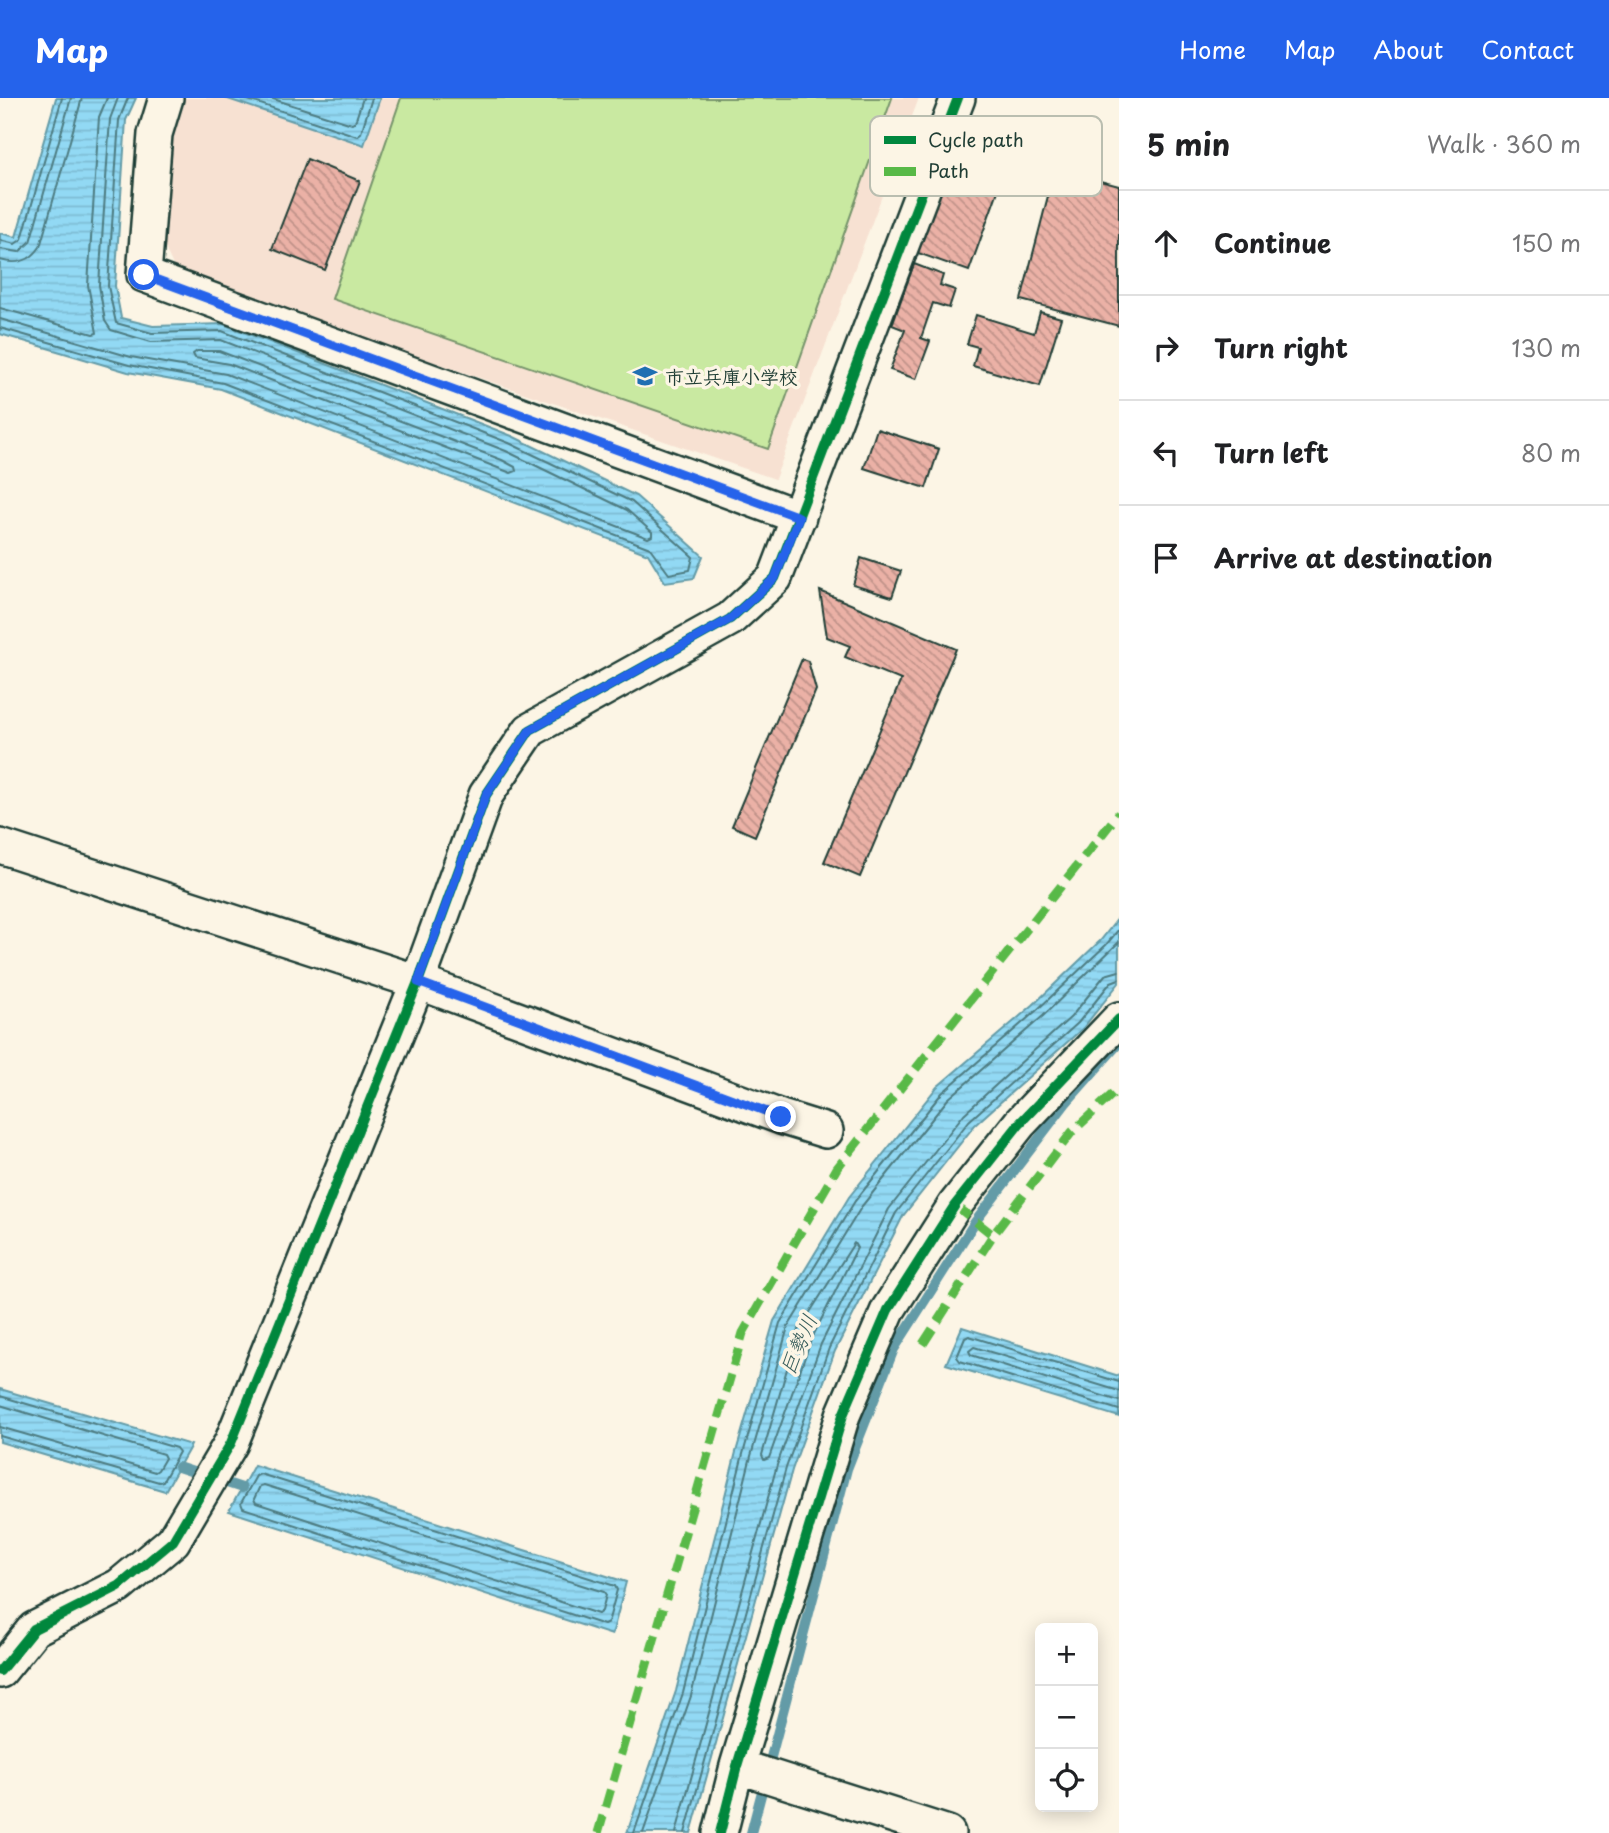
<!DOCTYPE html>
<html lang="en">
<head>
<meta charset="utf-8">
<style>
  body { margin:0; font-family:"Playpen Sans","Klee One",sans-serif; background:#f6f6f6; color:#202124 }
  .controls { position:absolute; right:21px; bottom:21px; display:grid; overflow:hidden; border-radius:10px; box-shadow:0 4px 18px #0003 }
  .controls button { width:63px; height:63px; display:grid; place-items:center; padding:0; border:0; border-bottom:2px solid #e0e0e0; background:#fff; color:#202124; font:35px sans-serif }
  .stop { position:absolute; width:21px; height:21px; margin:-16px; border:5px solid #2563eb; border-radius:50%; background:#fff }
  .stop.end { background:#2563eb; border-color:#fff; box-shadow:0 2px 7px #0008 }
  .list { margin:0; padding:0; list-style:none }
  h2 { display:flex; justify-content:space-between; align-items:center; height:91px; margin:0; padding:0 28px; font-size:30px }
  h2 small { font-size:23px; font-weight:400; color:#757577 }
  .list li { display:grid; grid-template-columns:46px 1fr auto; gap:21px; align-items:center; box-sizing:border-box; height:105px; padding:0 28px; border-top:2px solid #e0e0e0 }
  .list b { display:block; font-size:26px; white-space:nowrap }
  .list em { font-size:23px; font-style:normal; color:#757577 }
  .icon { flex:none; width:38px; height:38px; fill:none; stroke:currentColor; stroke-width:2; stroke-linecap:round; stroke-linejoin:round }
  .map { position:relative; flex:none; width:1119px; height:1735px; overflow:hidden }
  header { display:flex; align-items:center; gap:42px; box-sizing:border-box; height:98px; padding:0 35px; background:#2563eb; color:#fff }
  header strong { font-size:33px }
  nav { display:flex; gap:38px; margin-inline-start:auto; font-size:24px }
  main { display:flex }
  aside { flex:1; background:#fff }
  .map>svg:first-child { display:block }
  .built { fill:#f7e1d2 }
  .pitch { fill:#c9e9a1; stroke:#74936a; stroke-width:2 }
  .water { fill:url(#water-rules); stroke:#649ba7; stroke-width:2 }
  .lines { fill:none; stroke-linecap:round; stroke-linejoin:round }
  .shore { stroke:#4d7b81; stroke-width:2 }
  .stream { stroke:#649ba7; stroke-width:10 }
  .building { fill:url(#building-back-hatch); stroke:#1f3d34; stroke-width:2 }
  .minor-casing { stroke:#1f3d34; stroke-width:38 }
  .minor { stroke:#fcf5e5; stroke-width:33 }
  .quiet { stroke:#58b947; stroke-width:9; stroke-dasharray:18 9; stroke-linecap:butt }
  .cycleway-casing { stroke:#fcf5e5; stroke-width:15 }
  .cycleway { stroke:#00873e; stroke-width:10 }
  .route { stroke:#2563eb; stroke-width:9 }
  .labels { text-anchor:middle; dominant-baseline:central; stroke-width:7; stroke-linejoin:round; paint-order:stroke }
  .poi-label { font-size:19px; font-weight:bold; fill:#1f3d34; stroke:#fcf5e5; text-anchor:start }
  .water-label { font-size:21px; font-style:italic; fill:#365c5a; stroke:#fcf5e5 }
  .key { fill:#fcf5e5; stroke:#babeb0; stroke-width:2 }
  .key-label { font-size:19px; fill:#1f3d34 }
</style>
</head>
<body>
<header>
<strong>Map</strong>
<nav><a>Home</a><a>Map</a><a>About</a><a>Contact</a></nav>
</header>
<main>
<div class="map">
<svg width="1119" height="1735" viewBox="0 0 1119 1735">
  <defs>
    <pattern id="water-rules" width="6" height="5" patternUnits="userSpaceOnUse" patternTransform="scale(1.75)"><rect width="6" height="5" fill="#92d9f4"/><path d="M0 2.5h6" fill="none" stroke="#7dbbd2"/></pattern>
    <pattern id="building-back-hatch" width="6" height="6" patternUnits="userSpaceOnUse" patternTransform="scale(1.75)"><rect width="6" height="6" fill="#ebb1a6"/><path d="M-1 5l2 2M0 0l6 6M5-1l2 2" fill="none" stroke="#be9188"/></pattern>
  </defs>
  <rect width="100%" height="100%" fill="#fcf5e5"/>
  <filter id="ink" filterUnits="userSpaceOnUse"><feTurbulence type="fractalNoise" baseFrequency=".0143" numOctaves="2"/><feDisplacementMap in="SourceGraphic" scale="14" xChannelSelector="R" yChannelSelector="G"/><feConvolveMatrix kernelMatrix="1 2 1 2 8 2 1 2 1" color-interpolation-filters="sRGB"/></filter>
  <g filter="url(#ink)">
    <path class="built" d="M178,0H919L775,381L177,176L159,137L169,31Z"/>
    <path class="pitch" d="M401,0H892L768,351L332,201Z"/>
    <path class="water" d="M56,0H136L126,22L115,188L121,220L153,228L223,226L512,338L636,398L703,458L694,480L665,484L648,456L221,291L128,274L0,236V135L16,139Z
      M225,0H380L364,47Z
      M1119,819V885L1083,930L975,1027L903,1118L835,1253L792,1372L691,1735H627L676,1593L736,1354L774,1223L849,1099L937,989L1033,907L1101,842Z
      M962,1229L1119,1278V1319L946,1266Z
      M0,1291L191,1347L165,1393L0,1344Z
      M254,1367L626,1484L612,1537L229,1413Z"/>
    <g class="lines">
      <path class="shore" d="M242,0L357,38L361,35L372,0
        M270,0L352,26L355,24L363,0
        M0,142L15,146L22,141L62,0
        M0,151L19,154L30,144L71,0
        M0,162C17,167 30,164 40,149L82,0
        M0,210L93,236L97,235L88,187L99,19L107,0
        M0,221L131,259L226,276L648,440L652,438V434L627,412L506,353L221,242L151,244L111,232L105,223L99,187L110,21L118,0
        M0,230L129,267L223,285L650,450L669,476L690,472L693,459L632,404L509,345L222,233L152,235L116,225L108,188L119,22L128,0
        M197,253H219L502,362L515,369L516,373L511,375L229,266L195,260L193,256Z
        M854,1145L857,1150L811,1242L769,1360L764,1362L762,1357L798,1233Z
        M1119,1284L969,1238L965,1240L957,1259L960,1263L1119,1312
        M1119,1293L974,1249L969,1253L971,1257L1119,1303
        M0,1298L176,1350L179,1354L163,1383L159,1384L0,1338
        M0,1307L163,1356L165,1360L158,1372L155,1374L0,1329
        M260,1376L615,1488L617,1492L608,1525L604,1527L243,1410L241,1405L256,1378Z
        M264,1387L604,1494L606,1497L602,1513L598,1516L256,1405L254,1401L260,1388Z
        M634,1735L683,1595L743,1356L780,1225L855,1103L942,995L1037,912L1106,847L1119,831
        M643,1735L691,1598L751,1358L788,1229L862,1108L948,1001L1043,918L1119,844
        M676,1735L777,1367L821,1246L889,1111L964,1016L1071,919L1105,877L1119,873
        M685,1735L786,1370L829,1250L896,1115L969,1023L1078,925L1111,884L1119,881"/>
      <path class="stream" d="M178,1369L242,1390
        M751,1735L847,1371L894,1251L975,1124L1066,1005L1119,945"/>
    </g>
    <path class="building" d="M984,44L1012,54L969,173L915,154L943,77L969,86Z
      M307,61L360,83L325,172L272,151Z
      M1055,71L1119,88V228L1021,202Z
      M914,166L943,177L940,187L955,192L949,210L933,205L921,240L930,243L916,281L890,272L905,232L892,227Z
      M1040,214L1061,220L1040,288L973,268L978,249L967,246L976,217L1034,235Z
      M877,331L939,351L926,390L864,370Z
      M861,460L901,473L892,499L853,487Z
      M820,493L956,551L860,779L824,764L901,582L845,559L850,548L827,539Z
      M802,561L808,563L816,592L755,738L732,728Z"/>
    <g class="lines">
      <g class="minor-casing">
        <path id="minor" d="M166,0L155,36L144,177L799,419
          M0,748L418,884L781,1019L826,1033
          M0,1573L34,1531L119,1488L173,1443L231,1345L418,884L486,697L530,632L730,521L775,480L958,0
          M737,1668L948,1735
          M720,1735L737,1668L843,1317L888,1212L955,1107L1020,1025L1119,921"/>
      </g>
      <use href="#minor" class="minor"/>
      <path class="quiet" d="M955,1107L993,1137
        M923,1246L993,1137L1072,1034L1119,990
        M598,1735L743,1235L837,1070L1119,715"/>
      <g class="cycleway-casing">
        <path id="cycleway" d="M0,1573L34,1531L119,1488L173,1443L231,1345L418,884L486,697L530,632L730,521L775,480L958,0
          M720,1735L737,1668L843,1317L888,1212L955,1107L1020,1025L1119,921"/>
      </g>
      <use href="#cycleway" class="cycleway"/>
    </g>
  </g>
  <g class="lines" filter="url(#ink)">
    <path class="route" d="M144,177L799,419L775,480L730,521L530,632L486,697L418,884L781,1019"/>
  </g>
  <defs>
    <g id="school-bare" transform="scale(1.89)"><path d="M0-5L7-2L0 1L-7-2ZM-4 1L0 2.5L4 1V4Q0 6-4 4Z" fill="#1f6fb2" stroke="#fcf5e5" stroke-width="2.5" paint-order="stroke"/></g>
  </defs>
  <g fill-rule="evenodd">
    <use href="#school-bare" x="645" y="278"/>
  </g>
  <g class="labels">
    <g class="poi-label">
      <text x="665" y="278">市立兵庫小学校</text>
    </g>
    <g class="water-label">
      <text transform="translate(797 1246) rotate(-67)">巨勢川</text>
    </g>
  </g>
  <rect x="870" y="18" width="232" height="80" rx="10" class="key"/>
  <rect x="884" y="38" width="32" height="8" fill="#00873e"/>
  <rect x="884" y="69" width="32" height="9" fill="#58b947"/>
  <g class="key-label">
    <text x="928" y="49">Cycle path</text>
    <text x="928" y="80">Path</text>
  </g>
</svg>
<div class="controls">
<button>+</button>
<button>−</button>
<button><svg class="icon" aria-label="locate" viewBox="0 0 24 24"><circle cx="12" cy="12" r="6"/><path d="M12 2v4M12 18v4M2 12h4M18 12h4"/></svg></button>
</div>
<div class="stop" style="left:144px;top:177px"></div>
<div class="stop end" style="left:781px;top:1019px"></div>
</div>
<aside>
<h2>5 min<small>Walk · 360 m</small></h2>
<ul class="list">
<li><svg class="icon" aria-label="ahead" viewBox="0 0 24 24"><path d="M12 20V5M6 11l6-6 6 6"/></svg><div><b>Continue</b></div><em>150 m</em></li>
<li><svg class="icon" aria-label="right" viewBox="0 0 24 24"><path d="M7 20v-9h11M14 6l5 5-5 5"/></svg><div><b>Turn right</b></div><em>130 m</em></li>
<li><svg class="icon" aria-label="left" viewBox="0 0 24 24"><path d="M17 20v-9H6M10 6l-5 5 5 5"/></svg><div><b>Turn left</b></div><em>80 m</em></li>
<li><svg class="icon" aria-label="arrive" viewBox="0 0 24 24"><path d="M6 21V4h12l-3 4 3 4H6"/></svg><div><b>Arrive at destination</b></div></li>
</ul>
</aside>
</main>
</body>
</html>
